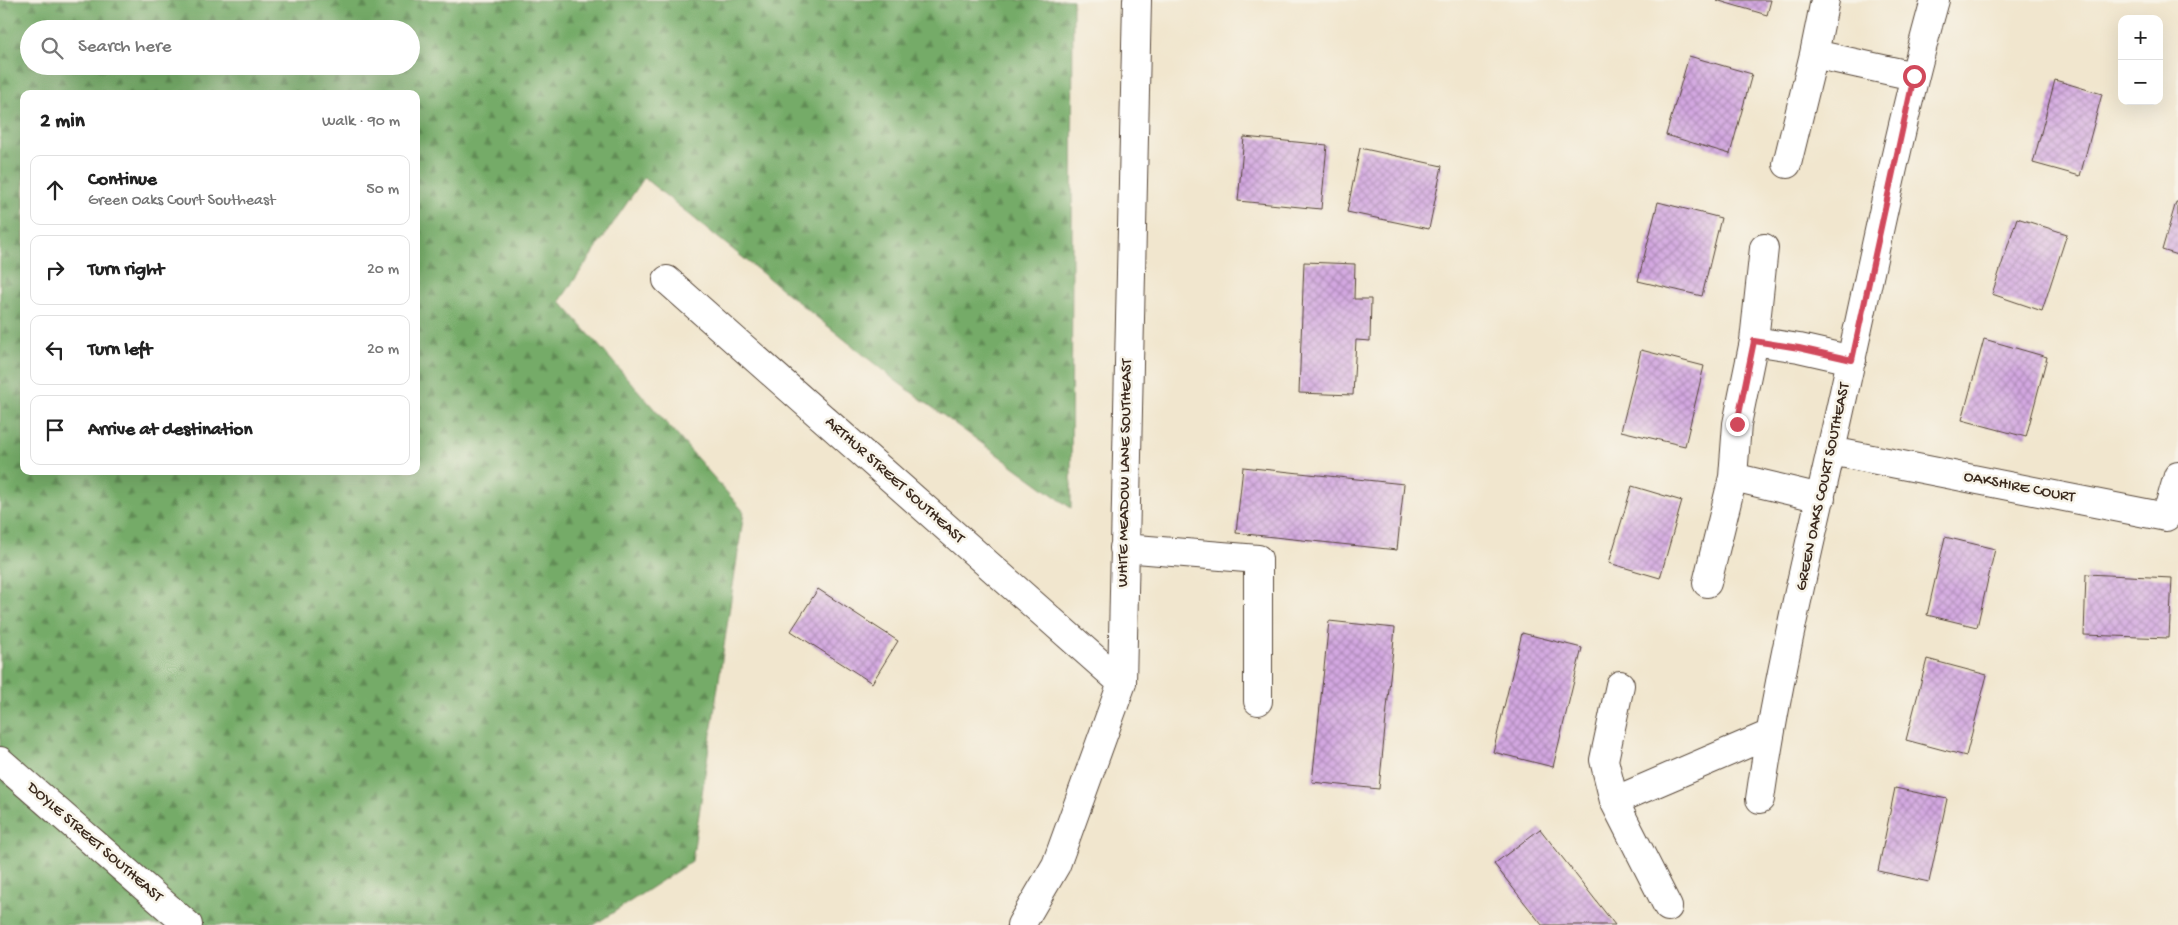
<!DOCTYPE html>
<html lang="en">
<head>
<meta charset="utf-8">
<style>
  body { margin:0; font-family:"Gochi Hand",sans-serif; background:#f2f2f2; color:#222 }
  .controls { position:absolute; right:15px; top:15px; display:grid; overflow:hidden; border-radius:10px; box-shadow:0 5px 20px #0002 }
  .controls button { width:45px; height:45px; display:grid; place-items:center; padding:0; border:0; border-bottom:1px solid #e0e0e0; background:#fff; color:#222; font:25px sans-serif }
  .stop { position:absolute; width:15px; height:15px; margin:-11px; border:4px solid #d1495b; border-radius:50%; background:#fff }
  .stop.end { background:#d1495b; border-color:#fff; box-shadow:0 1px 5px #0008 }
  .list { margin:0; padding:0; list-style:none }
  h2 { display:flex; justify-content:space-between; align-items:center; height:65px; margin:0; padding:0 20px; font-size:21px }
  h2 small { font-size:16px; font-weight:400; color:#767676 }
  .list li { display:grid; grid-template-columns:32px 1fr auto; gap:15px; align-items:center; box-sizing:border-box; height:70px; margin:0 10px 10px; padding:0 10px; border:1px solid #e0e0e0; border-radius:10px }
  .list b { display:block; font-size:19px; white-space:nowrap }
  .list p { margin:0; font-size:16px; white-space:nowrap; color:#767676 }
  .list em { font-size:16px; font-style:normal; color:#767676 }
  .icon { flex:none; width:28px; height:28px; fill:none; stroke:currentColor; stroke-width:2; stroke-linecap:round; stroke-linejoin:round }
  .map { position:relative; flex:none; width:2178px; height:925px; overflow:hidden }
  .search { position:absolute; background:#fff; box-shadow:0 5px 20px #0002; left:20px; top:20px; width:400px; height:55px; display:flex; align-items:center; gap:12px; box-sizing:border-box; padding:0 18px; border-radius:28px; color:#767676; font-size:19px }
  .panel { position:absolute; background:#fff; box-shadow:0 5px 20px #0002; left:20px; top:90px; width:400px; height:385px; border-radius:10px }
  .map>svg:first-child { display:block }
  .forest { fill:url(#forest-firs); stroke:#586a43; fill-rule:evenodd }
  .building { fill:url(#building-cross-hatch) }
  .lines { fill:none; stroke-linecap:round; stroke-linejoin:round }
  .minor-casing { stroke:#564638; stroke-width:30 }
  .minor { stroke:#fff; stroke-width:28 }
  .route { stroke:#d1495b; stroke-width:6 }
  .labels { text-anchor:middle; dominant-baseline:central; stroke-width:5; stroke-linejoin:round; paint-order:stroke }
  .street-label { font-size:16px; fill:#3b2a1e; stroke:#f7f3e8 }
</style>
</head>
<body>
<div class="map">
<svg width="2178" height="925" viewBox="0 0 2178 925">
  <defs>
    <pattern id="forest-firs" width="22" height="20" patternUnits="userSpaceOnUse" patternTransform="scale(1.25)"><rect width="22" height="20" fill="#75ab68"/><path d="M5 1l3.5 6h-7zM16 11l3.5 6h-7z" fill="#618b55"/></pattern>
    <pattern id="building-cross-hatch" width="8" height="8" patternUnits="userSpaceOnUse" patternTransform="scale(1.25)"><rect width="8" height="8" fill="#d3a7e1"/><path d="M0 0l8 8M0 8l8-8" fill="none" stroke="#ac88b6"/></pattern>
  </defs>
  <rect width="100%" height="100%" fill="#f7f3e8"/>
  <filter id="ink" filterUnits="userSpaceOnUse"><feTurbulence type="fractalNoise" baseFrequency=".02" numOctaves="2"/><feDisplacementMap in="SourceGraphic" scale="10" xChannelSelector="R" yChannelSelector="G"/><feConvolveMatrix kernelMatrix="1 2 1 2 8 2 1 2 1" color-interpolation-filters="sRGB"/></filter>
  <filter id="wash" filterUnits="userSpaceOnUse"><feTurbulence type="fractalNoise" baseFrequency=".0096" numOctaves="4" result="noise"/><feDisplacementMap in="SourceGraphic" scale="20" xChannelSelector="R" yChannelSelector="G"/><feGaussianBlur stdDeviation="1.12" result="paint"/><feColorMatrix in="noise" values="0 0 0 0 0 0 0 0 0 0 0 0 0 0 0 0 0 1.4 0 .05"/><feComposite in="paint" operator="in"/></filter>
  <g filter="url(#wash)">
    <rect width="100%" height="100%" fill="#f1e6ce"/>
    <path class="forest" d="M0,0H1073L1071,508L896,381L644,178L560,301L744,512L692,861L594,925H0ZM29,29H411V66H29ZM24,94H416V471H24Z"/>
    <g id="blocks">
      <path class="building" d="M1716,0H1771L1767,15Z
        M1689,56L1752,74L1730,154L1666,135Z
        M2055,80L2102,94L2080,176L2033,163Z
        M1244,137L1327,145L1321,209L1238,201Z
        M1360,148L1442,166L1429,229L1347,212Z
        M1658,202L1721,218L1702,296L1638,281Z
        M2176,202H2178V255L2162,250Z
        M2017,218L2067,234L2042,311L1992,294Z
        M1304,262L1355,264L1354,299H1371L1370,341L1356,340L1353,395L1299,393Z
        M1984,339L2047,357L2026,437L1962,420Z
        M1641,350L1704,366L1685,446L1621,431Z
        M1243,467L1404,484L1397,550L1236,533Z
        M1632,486L1682,501L1660,578L1609,563Z
        M1945,537L1995,549L1977,627L1927,615Z
        M2086,574L2172,578L2169,638L2084,635Z
        M818,589L898,641L872,683L791,631Z
        M1329,621L1395,628L1379,789L1312,782Z
        M1522,633L1582,648L1553,767L1493,752Z
        M1927,659L1987,675L1966,756L1906,740Z
        M1895,788L1947,799L1929,882L1878,871Z
        M1540,829L1615,925H1542L1494,864Z"/>
    </g>
  </g>
  <g filter="url(#ink)">
    <use href="#blocks" fill-opacity="0" stroke="#564638" stroke-width="1"/>
    <g class="lines">
      <g class="minor-casing">
        <path id="minor" d="M1825,0L1814,54L1914,76
          M1787,164L1814,54
          M667,280L1122,683
          M1754,341L1764,248
          M1831,451L2166,517L2178,476
          M1821,498L1733,477L1737,424L1754,341L1799,348L1852,360
          M1124,548L1258,559V701
          M1707,583L1733,477
          M1620,685L1604,760L1614,801L1770,734
          M0,761L188,925
          M1760,799C1779,665 1813,533 1842,401C1872,267 1898,132 1935,0
          M1614,801L1668,907
          M1021,925L1056,865L1122,683L1137,0"/>
      </g>
      <use href="#minor" class="minor"/>
    </g>
  </g>
  <g class="lines" filter="url(#ink)">
    <path class="route" d="M1737,424L1754,341L1799,348L1852,360L1914,76"/>
  </g>
  <g class="labels">
    <g class="street-label">
      <text transform="translate(1126 473) rotate(-89)">WHITE MEADOW LANE SOUTHEAST</text>
      <text transform="translate(894 481) rotate(42)">ARTHUR STREET SOUTHEAST</text>
      <text transform="translate(1824 487) rotate(-78)">GREEN OAKS COURT SOUTHEAST</text>
      <text transform="translate(2019 488) rotate(11)">OAKSHIRE COURT</text>
      <text transform="translate(94 843) rotate(41)">DOYLE STREET SOUTHEAST</text>
    </g>
  </g>
</svg>
<div class="controls">
<button>+</button>
<button>−</button>
</div>
<div class="stop" style="left:1914px;top:76px"></div>
<div class="stop end" style="left:1737px;top:424px"></div>
<div class="search"><svg class="icon" aria-label="search" viewBox="0 0 24 24"><circle cx="10" cy="10" r="6"/><path d="M15 15l6 6"/></svg>Search here</div>
<section class="panel">
<h2>2 min<small>Walk · 90 m</small></h2>
<ul class="list">
<li><svg class="icon" aria-label="ahead" viewBox="0 0 24 24"><path d="M12 20V5M6 11l6-6 6 6"/></svg><div><b>Continue</b><p>Green Oaks Court Southeast</p></div><em>50 m</em></li>
<li><svg class="icon" aria-label="right" viewBox="0 0 24 24"><path d="M7 20v-9h11M14 6l5 5-5 5"/></svg><div><b>Turn right</b></div><em>20 m</em></li>
<li><svg class="icon" aria-label="left" viewBox="0 0 24 24"><path d="M17 20v-9H6M10 6l-5 5 5 5"/></svg><div><b>Turn left</b></div><em>20 m</em></li>
<li><svg class="icon" aria-label="arrive" viewBox="0 0 24 24"><path d="M6 21V4h12l-3 4 3 4H6"/></svg><div><b>Arrive at destination</b></div></li>
</ul>
</section>
</div>
</body>
</html>
